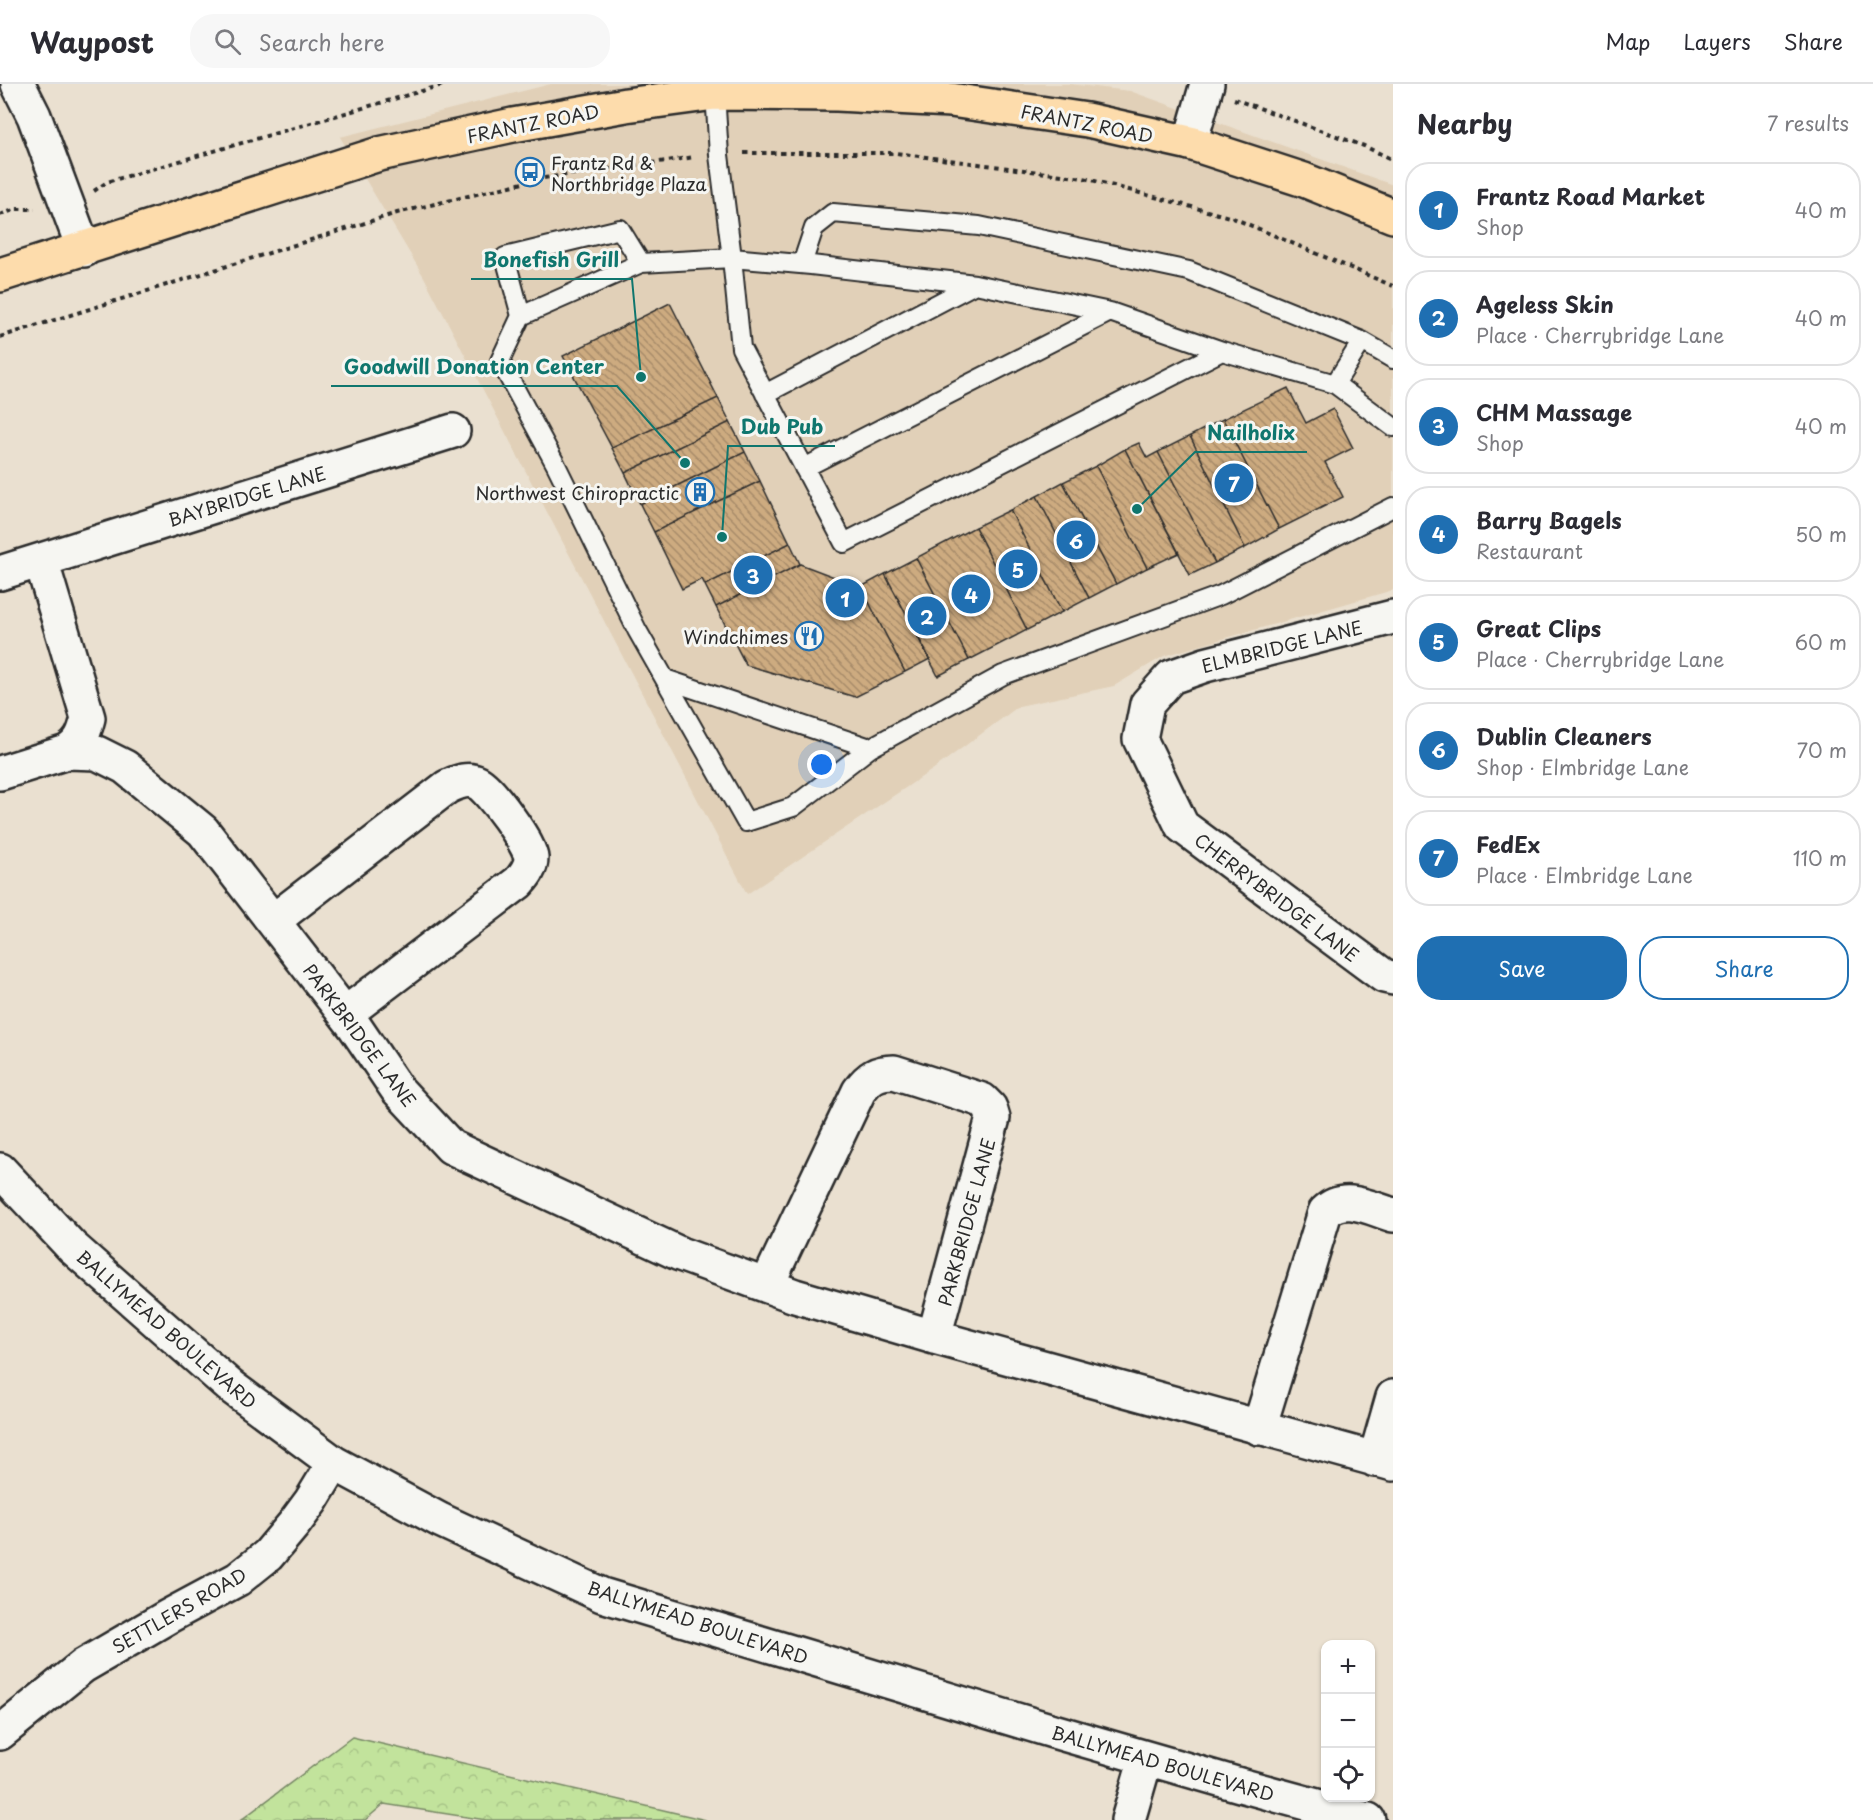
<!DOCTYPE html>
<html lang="en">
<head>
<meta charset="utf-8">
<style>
  body { margin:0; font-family:"Playpen Sans",sans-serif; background:#f7f7f7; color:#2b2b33 }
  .controls { position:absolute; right:18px; bottom:18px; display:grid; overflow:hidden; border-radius:12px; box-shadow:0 2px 4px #0004 }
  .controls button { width:54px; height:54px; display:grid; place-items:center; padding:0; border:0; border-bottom:2px solid #e1e1e2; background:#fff; color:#2b2b33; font:30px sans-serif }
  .you { position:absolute; left:822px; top:681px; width:21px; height:21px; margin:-15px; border:4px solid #fff; border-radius:50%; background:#1a73e8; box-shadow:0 0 0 9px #1a73e833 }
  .badge { display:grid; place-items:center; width:39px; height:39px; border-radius:50%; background:#1f6fb2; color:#fff; font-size:20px; font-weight:700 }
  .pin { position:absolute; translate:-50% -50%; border:3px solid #fff; box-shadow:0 2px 6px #0006 }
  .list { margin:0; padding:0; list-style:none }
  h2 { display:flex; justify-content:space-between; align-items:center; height:78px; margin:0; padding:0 24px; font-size:26px }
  h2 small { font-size:20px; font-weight:400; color:#7c7c81 }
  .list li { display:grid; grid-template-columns:39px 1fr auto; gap:18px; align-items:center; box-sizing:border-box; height:96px; margin:0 12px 12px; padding:0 12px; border:2px solid #e1e1e2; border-radius:24px }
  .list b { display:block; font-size:22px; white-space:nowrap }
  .list p { margin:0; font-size:20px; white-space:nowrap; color:#7c7c81 }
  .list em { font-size:20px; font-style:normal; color:#7c7c81 }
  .actions { display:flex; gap:12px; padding:18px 24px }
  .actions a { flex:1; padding:14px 0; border:2px solid #1f6fb2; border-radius:24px; text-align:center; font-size:21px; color:#1f6fb2 }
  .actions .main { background:#1f6fb2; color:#fff }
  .icon { flex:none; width:33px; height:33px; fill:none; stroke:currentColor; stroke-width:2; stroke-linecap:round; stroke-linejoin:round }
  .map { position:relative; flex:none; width:1393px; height:1736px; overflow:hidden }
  header { display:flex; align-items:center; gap:36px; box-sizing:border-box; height:84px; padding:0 30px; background:#fff; border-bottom:2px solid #e1e1e2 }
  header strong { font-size:28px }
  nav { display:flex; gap:33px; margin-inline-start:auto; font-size:21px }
  .search { width:420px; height:54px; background:#f7f7f7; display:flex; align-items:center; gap:15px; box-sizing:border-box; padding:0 21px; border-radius:24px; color:#7c7c81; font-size:22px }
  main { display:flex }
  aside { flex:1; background:#fff }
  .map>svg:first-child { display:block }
  .built { fill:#e1d0b8 }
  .forest { fill:url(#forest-crowns); stroke:#768764; stroke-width:1.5 }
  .building { fill:url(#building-back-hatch); stroke:#2b2b2b; stroke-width:1.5 }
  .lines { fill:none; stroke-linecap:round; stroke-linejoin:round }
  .lane-casing { stroke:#2b2b2b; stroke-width:22 }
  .street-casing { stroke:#2b2b2b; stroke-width:38 }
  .primary-casing { stroke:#2b2b2b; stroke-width:38 }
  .path { stroke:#2b2b2b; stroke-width:4; stroke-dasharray:4.5 4.5; stroke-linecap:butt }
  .lane { stroke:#f6f6f2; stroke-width:18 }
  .street { stroke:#f6f6f2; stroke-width:33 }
  .primary { stroke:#fddcac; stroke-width:33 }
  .labels { text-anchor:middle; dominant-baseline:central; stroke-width:6; stroke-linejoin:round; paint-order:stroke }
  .street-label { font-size:18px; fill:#2b2b2b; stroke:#f6f6f2 }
  .poi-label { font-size:18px; fill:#2b2b2b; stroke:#f6f6f2; text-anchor:end }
  .leader { fill:none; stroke:#0f766e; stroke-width:2 }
  .callout-dot { fill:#0f766e; stroke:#f6f6f2; stroke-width:2 }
  .callout-label { font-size:20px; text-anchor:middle; font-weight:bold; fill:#0f766e; stroke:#f6f6f2; stroke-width:6; stroke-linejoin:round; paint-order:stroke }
</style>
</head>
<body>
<header>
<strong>Waypost</strong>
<div class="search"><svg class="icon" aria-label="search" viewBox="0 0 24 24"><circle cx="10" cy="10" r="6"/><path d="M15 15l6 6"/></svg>Search here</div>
<nav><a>Map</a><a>Layers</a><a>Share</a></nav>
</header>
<main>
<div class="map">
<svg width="1393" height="1736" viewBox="0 0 1393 1736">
  <defs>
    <pattern id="forest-crowns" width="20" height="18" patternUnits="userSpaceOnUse" patternTransform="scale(1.5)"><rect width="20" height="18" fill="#c2e39c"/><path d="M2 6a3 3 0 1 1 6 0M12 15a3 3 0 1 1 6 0" fill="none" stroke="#a7c387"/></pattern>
    <pattern id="building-back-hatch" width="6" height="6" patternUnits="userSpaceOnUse" patternTransform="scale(1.5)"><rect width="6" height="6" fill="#cdab80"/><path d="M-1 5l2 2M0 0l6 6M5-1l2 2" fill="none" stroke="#a78b69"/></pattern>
  </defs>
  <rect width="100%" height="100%" fill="#eae0d0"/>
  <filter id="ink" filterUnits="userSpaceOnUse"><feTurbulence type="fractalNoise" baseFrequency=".0167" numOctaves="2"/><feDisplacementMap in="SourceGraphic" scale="12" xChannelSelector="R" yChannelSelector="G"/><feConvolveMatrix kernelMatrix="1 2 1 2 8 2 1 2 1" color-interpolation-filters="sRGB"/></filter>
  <g filter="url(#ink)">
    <path class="built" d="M551,0H1069L1130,7L1393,101V506L1164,572L1114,602L1019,622L935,684L747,810L424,193L340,53Z"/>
    <path class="forest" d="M352,1653L706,1736H486L384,1720L365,1736H241Z"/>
    <path class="building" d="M670,219L718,314L612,364L563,272Z
      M1288,304L1306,339L1333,325L1353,364L1325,378L1343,413L1279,445L1223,335Z
      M718,314L730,338L625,389L612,364Z
      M1223,335L1279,445L1245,464L1190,352Z
      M730,338L745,368L640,420L625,389Z
      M1190,352L1245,464L1215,479L1158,368Z
      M1139,359L1147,374L1158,368L1215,479L1190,491L1125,365Z
      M1125,365L1179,469L1147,484L1096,382Z
      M745,368L760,397L654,448L640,420Z
      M1096,382L1147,484L1116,500L1063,398Z
      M760,397L790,459L705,501L702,495L682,505L654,448Z
      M1063,398L1116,500L1089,514L1037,412Z
      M1037,412L1089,514L1062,528L1010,426Z
      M1010,426L1062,528L1027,546L975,443Z
      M975,443L1027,546L969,576L916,474Z
      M790,459L800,480L716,523L705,501Z
      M916,474L969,576L938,592L885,490Z
      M800,480L861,503L905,588L855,613L746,581L716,523Z
      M885,490L930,575L905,588L861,503Z"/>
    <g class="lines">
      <g class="lane-casing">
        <path id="lane" d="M715,9L719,71L732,174L811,181L975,200L1110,228L1222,267L1335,300L1393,343
          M802,180L814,144L833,129L979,142L1189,187L1362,257L1335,300
          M521,232L505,173L620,145L641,179
          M1362,257L1393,275
          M1222,267L844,459L741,264L732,174L641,179L521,232L500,277L556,381L637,546L746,738L793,723L870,664L1003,591L1221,511L1393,423
          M765,310L975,200
          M804,384L1110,228
          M665,595L870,664"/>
      </g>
      <g class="street-casing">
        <path id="street" d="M18,0L34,32L84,166
          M1190,59L1207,0
          M41,476L88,634C84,650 81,659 67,668
          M0,489L453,347
          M1393,533L1205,581L1171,593L1147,620L1140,655L1182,742L1384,892L1393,894
          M0,689L67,668L97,669L125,683L203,747L355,943L397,1005L451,1063L680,1170L795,1212L934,1253L1393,1380
          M273,837L447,703C456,699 467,693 478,699C490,705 530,760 531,774C531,784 525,791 519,798L345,930
          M0,1086L72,1163L230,1302L334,1379L440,1436L602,1511L1053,1647L1240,1701L1368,1736
          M767,1201L859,1007C869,993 877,988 894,988L982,1016L990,1024L993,1034L934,1253
          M1259,1344L1325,1128C1344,1109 1370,1124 1393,1131
          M1375,1376L1393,1313
          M0,1649L83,1582L169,1532L238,1495L268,1471L294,1440L311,1417L334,1379
          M1128,1736L1146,1674"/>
      </g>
      <g class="primary-casing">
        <path id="primary" d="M0,191L379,70L513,41L626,21L715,9L837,10L951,16L1087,36L1190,59L1304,96L1393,132"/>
      </g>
      <path class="path" d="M1234,15L1364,62L1393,76
        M744,69H896L1084,94L1233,134L1393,202
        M94,107L107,98L446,0
        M0,131L16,125H35
        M0,253L397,129L544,94L695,73"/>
      <use href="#lane" class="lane"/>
      <use href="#street" class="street"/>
      <use href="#primary" class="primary"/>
    </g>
  </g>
  <defs>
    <g id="bus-ring" transform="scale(1.5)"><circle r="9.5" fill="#f6f6f2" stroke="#1f6fb2" stroke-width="1.5"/><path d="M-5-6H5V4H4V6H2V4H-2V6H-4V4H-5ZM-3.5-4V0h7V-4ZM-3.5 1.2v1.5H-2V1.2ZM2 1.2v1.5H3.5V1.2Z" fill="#1f6fb2"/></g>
    <g id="building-ring" transform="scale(1.5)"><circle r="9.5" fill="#f6f6f2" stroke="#1f6fb2" stroke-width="1.5"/><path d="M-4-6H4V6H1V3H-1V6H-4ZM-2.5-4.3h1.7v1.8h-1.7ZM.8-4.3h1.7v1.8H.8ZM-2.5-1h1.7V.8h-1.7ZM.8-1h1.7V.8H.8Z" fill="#1f6fb2"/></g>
    <g id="restaurant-ring" transform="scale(1.5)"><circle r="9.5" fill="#f6f6f2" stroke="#1f6fb2" stroke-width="1.5"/><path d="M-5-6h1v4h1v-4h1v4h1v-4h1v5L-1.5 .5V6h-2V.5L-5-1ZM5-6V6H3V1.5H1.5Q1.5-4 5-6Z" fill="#1f6fb2"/></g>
  </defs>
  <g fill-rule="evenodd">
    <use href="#bus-ring" x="530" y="88"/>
    <use href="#building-ring" x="700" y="408"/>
    <use href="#restaurant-ring" x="809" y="552"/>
  </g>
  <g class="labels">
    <g class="street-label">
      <text transform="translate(533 39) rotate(-11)">FRANTZ ROAD</text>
      <text transform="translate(1087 39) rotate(11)">FRANTZ ROAD</text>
      <text transform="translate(247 412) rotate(-17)">BAYBRIDGE LANE</text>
      <text transform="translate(1282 562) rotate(-14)">ELMBRIDGE LANE</text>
      <text transform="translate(1277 813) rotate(37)">CHERRYBRIDGE LANE</text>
      <text transform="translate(360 951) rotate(53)">PARKBRIDGE LANE</text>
      <text transform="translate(966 1138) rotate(-75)">PARKBRIDGE LANE</text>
      <text transform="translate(167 1245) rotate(41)">BALLYMEAD BOULEVARD</text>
      <text transform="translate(179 1526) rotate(-30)">SETTLERS ROAD</text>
      <text transform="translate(698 1538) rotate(18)">BALLYMEAD BOULEVARD</text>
      <text transform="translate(1163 1679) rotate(16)">BALLYMEAD BOULEVARD</text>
    </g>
    <g class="poi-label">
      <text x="551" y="78" text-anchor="start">Frantz Rd &amp;<tspan x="551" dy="21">Northbridge Plaza</tspan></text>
      <text x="679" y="408">Northwest Chiropractic</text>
      <text x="788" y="552">Windchimes</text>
    </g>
  </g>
  <path class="leader" d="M641 293L632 195H471M685 379L617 302H331M722 453L728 362H835M1137 425L1195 368H1307"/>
  <g class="callout-dot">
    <circle cx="641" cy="293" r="6"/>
    <circle cx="685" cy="379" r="6"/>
    <circle cx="722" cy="453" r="6"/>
    <circle cx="1137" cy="425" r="6"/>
  </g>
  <g class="callout-label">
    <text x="551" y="183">Bonefish Grill</text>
    <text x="474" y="290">Goodwill Donation Center</text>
    <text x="782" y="350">Dub Pub</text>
    <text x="1251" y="356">Nailholix</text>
  </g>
</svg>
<div class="controls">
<button>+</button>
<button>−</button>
<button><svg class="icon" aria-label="locate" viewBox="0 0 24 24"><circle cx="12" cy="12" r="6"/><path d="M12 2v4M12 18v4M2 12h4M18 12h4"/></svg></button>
</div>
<div class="you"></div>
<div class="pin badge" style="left:845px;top:514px">1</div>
<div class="pin badge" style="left:927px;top:532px">2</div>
<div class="pin badge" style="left:753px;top:491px">3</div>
<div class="pin badge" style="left:971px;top:510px">4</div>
<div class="pin badge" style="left:1018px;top:485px">5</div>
<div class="pin badge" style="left:1076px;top:456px">6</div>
<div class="pin badge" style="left:1234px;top:399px">7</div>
</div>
<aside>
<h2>Nearby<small>7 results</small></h2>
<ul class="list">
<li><span class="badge">1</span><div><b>Frantz Road Market</b><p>Shop</p></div><em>40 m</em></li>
<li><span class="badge">2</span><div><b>Ageless Skin</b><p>Place · Cherrybridge Lane</p></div><em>40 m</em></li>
<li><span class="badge">3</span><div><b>CHM Massage</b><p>Shop</p></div><em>40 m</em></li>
<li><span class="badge">4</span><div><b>Barry Bagels</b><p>Restaurant</p></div><em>50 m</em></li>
<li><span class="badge">5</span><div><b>Great Clips</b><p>Place · Cherrybridge Lane</p></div><em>60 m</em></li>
<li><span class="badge">6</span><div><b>Dublin Cleaners</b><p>Shop · Elmbridge Lane</p></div><em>70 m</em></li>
<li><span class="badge">7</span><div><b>FedEx</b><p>Place · Elmbridge Lane</p></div><em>110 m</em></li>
</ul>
<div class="actions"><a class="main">Save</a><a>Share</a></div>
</aside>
</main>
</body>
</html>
